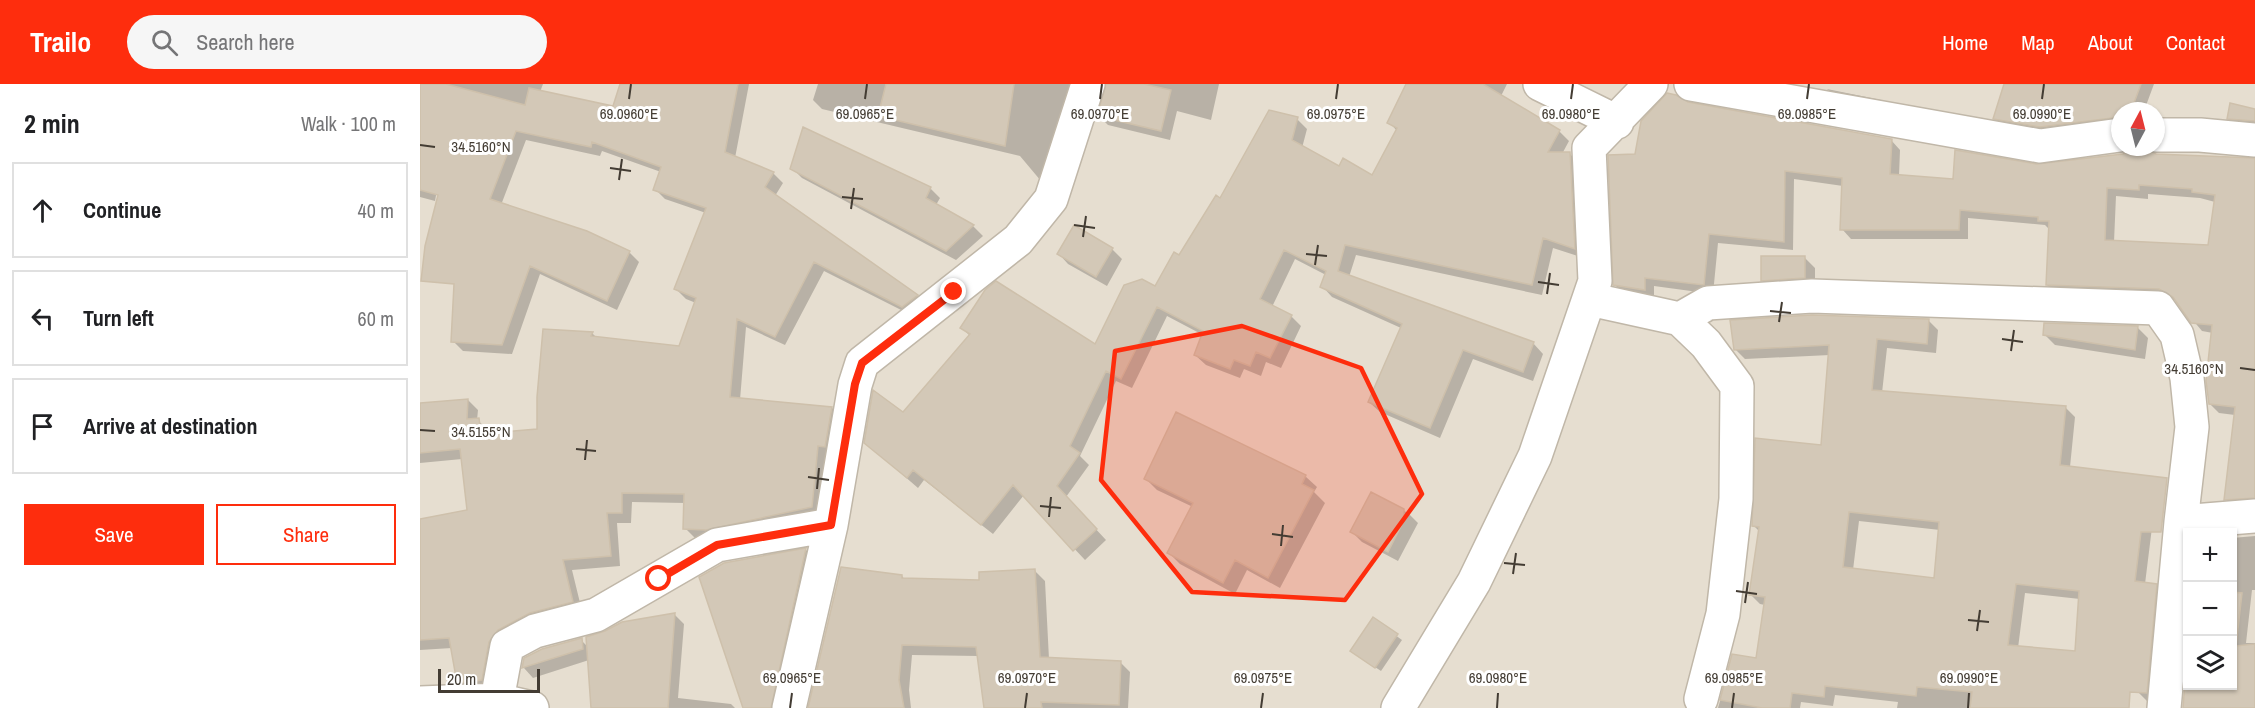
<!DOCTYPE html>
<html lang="en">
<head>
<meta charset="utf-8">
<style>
  body { margin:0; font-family:"Archivo Narrow",sans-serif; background:#f6f6f6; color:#202124 }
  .controls { position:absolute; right:18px; bottom:18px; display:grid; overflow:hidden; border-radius:0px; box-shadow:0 2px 4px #0004 }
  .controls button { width:54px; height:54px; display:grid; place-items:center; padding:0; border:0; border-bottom:2px solid #e0e0e0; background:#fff; color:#202124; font:30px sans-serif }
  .compass { position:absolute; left:1691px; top:18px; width:54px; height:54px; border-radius:50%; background:#fff; box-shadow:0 2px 4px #0004; rotate:7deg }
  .scale { position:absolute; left:18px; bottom:15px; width:102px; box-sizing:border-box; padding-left:6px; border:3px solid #433c33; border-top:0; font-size:16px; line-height:21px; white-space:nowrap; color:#433c33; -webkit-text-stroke:4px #fff; paint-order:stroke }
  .stop { position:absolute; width:18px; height:18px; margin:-14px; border:4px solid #fe2d0d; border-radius:50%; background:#fff }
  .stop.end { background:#fe2d0d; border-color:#fff; box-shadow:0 2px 6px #0008 }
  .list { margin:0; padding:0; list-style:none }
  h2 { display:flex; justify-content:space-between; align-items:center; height:78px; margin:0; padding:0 24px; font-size:26px }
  h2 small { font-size:20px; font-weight:400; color:#757577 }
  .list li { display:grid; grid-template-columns:39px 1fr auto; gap:18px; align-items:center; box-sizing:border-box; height:96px; margin:0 12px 12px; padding:0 12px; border:2px solid #e0e0e0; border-radius:0px }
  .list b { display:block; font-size:22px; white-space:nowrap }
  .list em { font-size:20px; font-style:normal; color:#757577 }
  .actions { display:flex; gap:12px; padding:18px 24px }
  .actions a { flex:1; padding:14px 0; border:2px solid #fe2d0d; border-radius:0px; text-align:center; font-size:21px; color:#fe2d0d }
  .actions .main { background:#fe2d0d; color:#fff }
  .icon { flex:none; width:33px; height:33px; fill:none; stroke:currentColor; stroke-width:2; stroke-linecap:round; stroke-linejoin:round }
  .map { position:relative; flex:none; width:1835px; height:624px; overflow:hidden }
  header { display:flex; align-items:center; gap:36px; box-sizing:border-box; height:84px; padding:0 30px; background:#fe2d0d; color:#fff }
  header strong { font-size:28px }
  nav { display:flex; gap:33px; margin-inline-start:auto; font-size:21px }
  .search { width:420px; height:54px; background:#f6f6f6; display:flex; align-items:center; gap:15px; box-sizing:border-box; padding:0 21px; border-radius:33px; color:#757577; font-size:22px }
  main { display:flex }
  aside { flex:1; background:#fff }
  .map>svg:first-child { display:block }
  .residential { fill:#e6ded0; fill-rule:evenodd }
  .shadow { fill:#0003; fill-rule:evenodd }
  .building { fill:#d3c8b7; stroke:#cec0ab; stroke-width:1.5; fill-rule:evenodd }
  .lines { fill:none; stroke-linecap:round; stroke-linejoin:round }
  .minor-casing { stroke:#c0b7a8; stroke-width:36 }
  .minor { stroke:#fff; stroke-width:33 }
  .route { stroke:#fe2d0d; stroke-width:8 }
  .marked { fill:#fe2d0d; fill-opacity:0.2; stroke:#fe2d0d; stroke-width:4.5; stroke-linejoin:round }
  .ticks { fill:none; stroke:#433c33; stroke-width:2 }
  .ticks-label { font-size:15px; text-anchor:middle; fill:#433c33; stroke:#fff; stroke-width:6; stroke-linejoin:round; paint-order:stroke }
</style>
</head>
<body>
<header>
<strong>Trailo</strong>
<div class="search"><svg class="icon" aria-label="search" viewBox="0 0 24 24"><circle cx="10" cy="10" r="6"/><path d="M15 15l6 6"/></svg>Search here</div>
<nav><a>Home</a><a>Map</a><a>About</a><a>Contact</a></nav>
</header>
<main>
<aside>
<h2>2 min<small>Walk · 100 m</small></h2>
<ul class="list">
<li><svg class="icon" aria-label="ahead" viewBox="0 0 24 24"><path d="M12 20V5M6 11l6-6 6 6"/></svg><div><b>Continue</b></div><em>40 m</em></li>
<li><svg class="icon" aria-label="left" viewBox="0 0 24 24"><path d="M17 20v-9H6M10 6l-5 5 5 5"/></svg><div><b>Turn left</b></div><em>60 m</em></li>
<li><svg class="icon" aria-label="arrive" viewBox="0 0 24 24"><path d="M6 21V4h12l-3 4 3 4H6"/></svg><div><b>Arrive at destination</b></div></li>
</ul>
<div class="actions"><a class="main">Save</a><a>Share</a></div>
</aside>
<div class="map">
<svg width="1835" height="624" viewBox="0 0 1835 624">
  <rect width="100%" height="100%" fill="#f1ede2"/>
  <path class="residential" d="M0,0H1835V624H0ZM1700,27H1736V63H1700ZM1768,448H1812V602H1768Z"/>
  <path class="shadow" d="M0,0H123L120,8L194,24L201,0H329L315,74L353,89L363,99L355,112L497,212L507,222L493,232L404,187L365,261L326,243L320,316L412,324L422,334L402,433L297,455L275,454L265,444V419L212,418L211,439H197L200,482L152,486L162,527L120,538L71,605L49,608L39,598L32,564L0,566V437L49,427L42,375L0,379V321L48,316L58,326L57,336L69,346V351L119,346L131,300L172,249L177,254L260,264L276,219L266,215L256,205L286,129L245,115L235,105L241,88L182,67L180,72L106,56L81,121L209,168L219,178L197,226L120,190L92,270L43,267L33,257L42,92L20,89L15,117L0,113Z
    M398,0H661L621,97L600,72L402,25L393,16Z
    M688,0H799L791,36L757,27L750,56L688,41L679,32Z
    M988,0H1087L1081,12L1139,47L1149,57L1142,70H1150L1160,80L1164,174L1133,164L1122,211L936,171L929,193L1113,259L1123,270L1113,297L1053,275L1020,354L960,328L949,318L981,244L912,213L902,202L906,191L875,175L852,223L871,232L881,242L861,284L846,278L841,292L824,285L820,294L786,281L775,271L783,251L747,232L712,304L696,297L660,372L669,381L646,413L686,456L665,476L604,411L573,450L504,396L498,404L446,359L483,330L550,252L542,244L675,262L736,204L801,116L877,35L887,45L882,64L931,91L952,93L977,47L969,38Z
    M1586,0H1734L1724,27H1700V43L1631,52L1584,44L1574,34Z
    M1407,5L1461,16L1464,18L1411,9Z
    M1267,20L1471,56L1480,66L1479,92L1535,97L1703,71L1715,63L1736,71L1835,75V424H1815L1806,415L1815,331L1799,329L1790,320L1793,249L1782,247L1756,216L1636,210L1627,201L1630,146L1625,141L1548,134V155H1431L1422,145L1423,102L1374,95L1373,166L1298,159L1293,210L1234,202V215L1204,210L1195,201L1217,72ZM1728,110L1780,114L1795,118L1789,162L1694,158L1696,112L1728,115Z
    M1835,27V41L1813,39L1808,34Z
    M372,84L510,104L520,114L516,121L553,142L563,152L536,176L382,94Z
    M692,165L702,175L687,202L648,180L639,170Z
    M1385,174L1395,184V203L1352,206L1342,196Z
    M1508,236L1518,246L1516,269L1467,264L1462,309L1645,323L1655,333L1650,383L1737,403L1725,500L1736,501L1746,511L1736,618H1728L1718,608L1674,602L1673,624H1477L1478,618L1415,611L1413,622L1381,618L1380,624H1298L1313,572L1337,576L1345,521L1340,520L1330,510L1340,448L1333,441L1402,362L1410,271L1325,275L1315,265ZM1439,437L1520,446L1515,496L1433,486ZM1605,509L1660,515L1656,570L1598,564Z
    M1625,240L1718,244L1728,254L1725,275L1635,261L1625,251Z
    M885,392L897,403L894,408L905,419L860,504L827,486L815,510L760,480L749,469L773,423L737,406L726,395Z
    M952,410L988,429L998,439L978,477L942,458L932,448Z
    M1835,452V506H1832L1826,559H1835V624H1763L1768,579V602H1812V454Z
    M386,466L396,476L363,617L327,611L304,480Z
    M615,487L625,497L629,575L700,578L710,588L708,624H565L558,572L492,571L489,606L491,624H390L482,492L485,496L561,497Z
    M255,531L264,540L258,614L311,620L315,624H172L169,576L113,594L104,584L105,575L161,556L168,563L202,539Z
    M953,535L982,556L961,587L937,571Z"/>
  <path class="building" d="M0,0H26L105,21L109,4L193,22L200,0H318L305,68L354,88L345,103L498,211L482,223L394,178L355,253L317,235L310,313L412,323L405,363L398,362L392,423L286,446L263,445L264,410L202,409V429H187L191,472L143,476L153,518L110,529L78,546L69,558L62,596L49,598L37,599L29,554L0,556V435L47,426L40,365L0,369V319L48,315L47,335L59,334L61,350L117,345V313L123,245L173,248L171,252L259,262L276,214L254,205L286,124L233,106L241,83L172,58L171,63L96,47L70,115L167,147L210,167L187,217L110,182L82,261L31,258L34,200L1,197L5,162L18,111L0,106Z
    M466,0H594L585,62L458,32Z
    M686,0H724L751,6L741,47L677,32Z
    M986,0H1063L1140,46L1128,68H1150L1155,165L1123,154L1112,201L925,161L918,187L1114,258L1103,288L1043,266L1010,344L948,318L982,240L900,203L906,187L864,166L840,215L872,231L850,274L836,268L830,282L814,276L810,285L774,271L783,247L737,223L701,295L686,287L650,362L660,369L637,402L677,445L653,467L593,401L561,441L493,386L487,394L444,359L453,306L483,328L550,250L540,244L565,206L576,197L675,260L704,201L722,195L735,202L754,168L759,171L796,111L800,114L849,26L878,33L872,56L919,82L923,74L952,91L977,44L967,39Z
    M1584,0H1721L1711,27H1700V33L1620,43L1573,35Z
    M1247,9L1256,11L1268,18L1472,55L1470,90L1533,95L1535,66L1617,80L1703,70L1714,63H1722L1736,70L1835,74V414L1804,416L1815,323L1789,320L1786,297L1792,241L1771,239L1753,213L1739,205L1626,201L1629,137H1618V133L1540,126L1539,146H1420L1422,94L1365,87L1364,158L1289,150L1284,201L1225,194V206L1193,201L1188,71L1215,70L1221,37ZM1719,101L1772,105V108L1795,111L1788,161L1685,156L1687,104L1719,106Z
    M1810,19L1835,25V37L1807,35Z
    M383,43L511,103L506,114L554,141L526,167L370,85Z
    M654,141L693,164L676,193L637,170Z
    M1341,172H1385V194L1341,197Z
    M1392,231L1509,235L1507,260L1457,255L1452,306L1646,322L1640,381L1747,394L1741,448H1721L1715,497L1737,500L1727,609L1710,608L1709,624H1550L1552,608L1497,603L1496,612L1405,602L1404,613L1372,609L1370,624H1342L1300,616L1312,570L1336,574L1345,513L1329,511L1339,443L1332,442L1335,354L1401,361L1409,261L1314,266L1310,236ZM1429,428L1519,438L1514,494L1423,483ZM1596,500L1659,507L1655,567L1588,561Z
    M1624,239L1718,242L1715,266L1623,251Z
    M756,328L886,391L882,400L894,406L848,494L815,476L803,499L747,469L773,419L724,395Z
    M951,408L984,425V436L968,468L930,448Z
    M386,464L351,624H323L279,493L304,479Z
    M421,483L482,491V494L559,496V488L615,485L620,573L701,577L699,621L621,618L622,624H564L556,563L482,561L479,596L484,624H388Z
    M1812,508L1822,509L1816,562L1835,560V624H1763L1767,573V602H1812Z
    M255,529L248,624H171L166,553L185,547L202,538Z
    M953,533L978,550L955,584L930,567Z
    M162,554L163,565L102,584L104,574L122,565Z"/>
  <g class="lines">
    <g class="minor-casing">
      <path id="minor" d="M1120,0L1197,38
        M1271,0L1620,62L1700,51
        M1736,51H1780L1835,56
        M1169,215L1260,235L1286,260L1317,302L1316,415L1303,530L1281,615
        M1260,235L1288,219L1392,212L1738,224L1757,251L1767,294L1772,343L1761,438L1744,624
        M1761,438L1835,432
        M77,616L87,562L115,547L176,531L297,461L411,441
        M0,619L77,616L112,624
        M369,624L411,441L435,301L442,279L598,156L631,115L668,0
        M978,624L1054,498L1115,372L1175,197L1169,64L1231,0"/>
    </g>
    <use href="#minor" class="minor"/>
  </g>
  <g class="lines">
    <path class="route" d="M239,495L297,461L411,441L435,300L442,279L534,208"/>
  </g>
  <path class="marked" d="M822,242L941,284L1002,410L925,516L772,508L681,396L695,267Z"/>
  <path class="ticks" d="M209,15L211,0M445,15L447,0M680,15L682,0M916,15L918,0M1151,15L1153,0M1387,15L1389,0M1622,15L1624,0M0,61L15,63M190,84L211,87M199,96L202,75M422,113L443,115M431,125L434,104M654,141L675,144M663,153L666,132M886,170L907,172M895,181L898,161M1118,198L1139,201M1127,210L1130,189M1350,227L1371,229M1359,238L1362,218M1582,255L1603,258M1591,267L1594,246M1820,284L1835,286M0,346L15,347M156,365L176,367M165,376L167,356M388,393L409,396M397,405L399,384M620,422L641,424M629,433L631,413M852,450L873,453M861,462L863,441M1084,479L1105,481M1093,490L1096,469M1316,507L1337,510M1325,519L1328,498M1548,536L1569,538M1557,547L1560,526M370,624L372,609M605,624L607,609M841,624L843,609M1077,624L1078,609M1312,624L1314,609M1548,624L1549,609"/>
  <g class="ticks-label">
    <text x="209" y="35">69.0960°E</text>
    <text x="445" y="35">69.0965°E</text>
    <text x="680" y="35">69.0970°E</text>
    <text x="916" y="35">69.0975°E</text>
    <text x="1151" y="35">69.0980°E</text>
    <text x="1387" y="35">69.0985°E</text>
    <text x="1622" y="35">69.0990°E</text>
    <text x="61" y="68">34.5160°N</text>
    <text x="1774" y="290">34.5160°N</text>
    <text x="61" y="353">34.5155°N</text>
    <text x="372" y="599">69.0965°E</text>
    <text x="607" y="599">69.0970°E</text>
    <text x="843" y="599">69.0975°E</text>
    <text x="1078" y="599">69.0980°E</text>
    <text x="1314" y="599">69.0985°E</text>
    <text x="1549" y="599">69.0990°E</text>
  </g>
</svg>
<div class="controls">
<button>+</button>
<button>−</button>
<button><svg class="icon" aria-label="layers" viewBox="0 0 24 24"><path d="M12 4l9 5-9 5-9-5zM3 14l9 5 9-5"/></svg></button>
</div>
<svg class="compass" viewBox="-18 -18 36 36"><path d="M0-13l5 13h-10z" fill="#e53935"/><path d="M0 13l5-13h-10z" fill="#757577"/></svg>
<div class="scale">20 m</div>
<div class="stop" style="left:239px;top:495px"></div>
<div class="stop end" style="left:534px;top:208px"></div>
</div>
</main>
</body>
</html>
